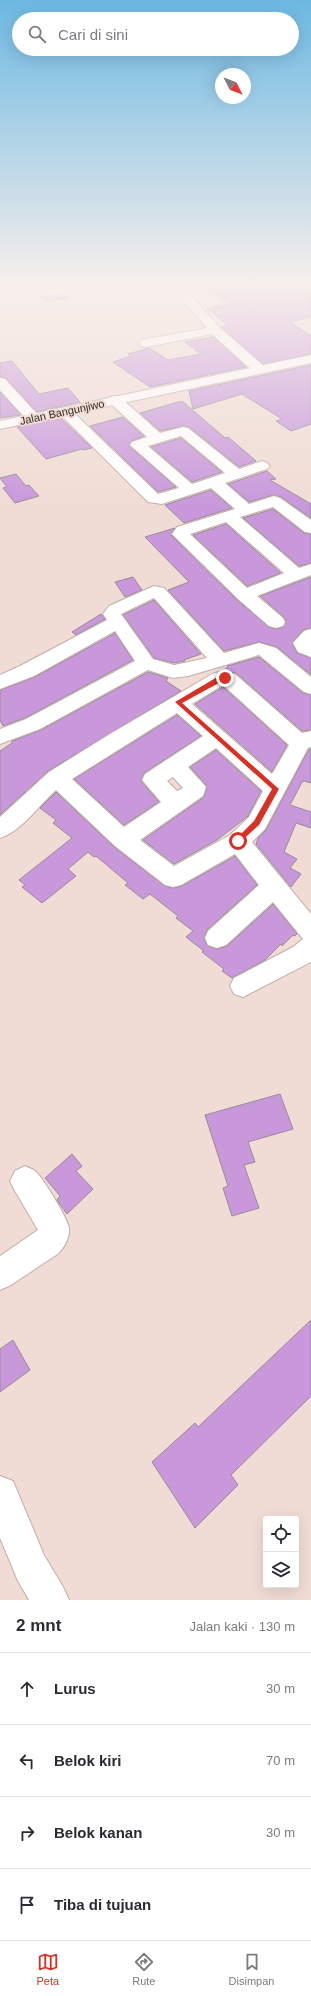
<!DOCTYPE html>
<html lang="id">
<head>
<meta charset="utf-8">
<style>
  body { margin:0; font-family:Arial,sans-serif; background:#f2f2f3; color:#2b2b33 }
  .controls { position:absolute; right:12px; bottom:12px; display:grid; overflow:hidden; border-radius:4px; box-shadow:0 4px 16px #0002 }
  .controls button { width:36px; height:36px; display:grid; place-items:center; padding:0; border:0; border-bottom:1px solid #e1e1e2; background:#fff; color:#2b2b33; font:20px sans-serif }
  .compass { position:absolute; left:215px; top:68px; width:36px; height:36px; border-radius:50%; background:#fff; box-shadow:0 4px 16px #0002; rotate:132deg }
  .stop { position:absolute; width:12px; height:12px; margin:-9px; border:3px solid #d93025; border-radius:50%; background:#fff }
  .stop.end { background:#d93025; border-color:#fff; box-shadow:0 1px 4px #0008 }
  .list { margin:0; padding:0; list-style:none }
  h2 { display:flex; justify-content:space-between; align-items:center; height:52px; margin:0; padding:0 16px; font-size:17px }
  h2 small { font-size:13px; font-weight:400; color:#7c7c81 }
  .list li { display:grid; grid-template-columns:26px 1fr auto; gap:12px; align-items:center; box-sizing:border-box; height:72px; padding:0 16px; border-top:1px solid #e1e1e2 }
  .list b { display:block; font-size:15px; white-space:nowrap }
  .list em { font-size:13px; font-style:normal; color:#7c7c81 }
  .icon { flex:none; width:22px; height:22px; fill:none; stroke:currentColor; stroke-width:2; stroke-linecap:round; stroke-linejoin:round }
  .map { position:relative; flex:none; width:311px; height:1600px; overflow:hidden }
  .search { position:absolute; background:#fff; box-shadow:0 4px 16px #0002; left:12px; right:12px; top:12px; height:44px; display:flex; align-items:center; gap:10px; box-sizing:border-box; padding:0 14px; border-radius:22px; color:#7c7c81; font-size:15px }
  .sheet { height:340px; background:#fff }
  nav { display:flex; justify-content:space-around; align-items:center; box-sizing:border-box; height:56px; border-top:1px solid #e1e1e2; background:#fff; font-size:11px; color:#7c7c81 }
  nav a { display:grid; justify-items:center; gap:2px }
  nav .on { color:#d93025 }
  .map>svg:first-child { display:block }
  .building { fill:#c898db; stroke:#958b99 }
  .lines { fill:none; stroke-linecap:round; stroke-linejoin:round }
  .minor-casing { stroke:#c2aea7; stroke-width:2 }
  .major-casing { stroke:#c2aea7; stroke-width:2 }
  .minor { fill:#fff; fill-rule:evenodd }
  .major { fill:#fff; fill-rule:evenodd }
  .route { fill:#d93025 }
  .labels { text-anchor:middle; dominant-baseline:central; stroke-width:4; stroke-linejoin:round; paint-order:stroke }
  .far-street-label { font-size:11px; fill:#342c29; stroke:#f0dcd4 }
</style>
</head>
<body>
<div class="map">
<svg width="311" height="1600" viewBox="0 0 311 1600">
  <rect width="100%" height="100%" fill="#f0dcd4"/>
  <path class="building" d="M197,282H311V317L290,322L311,336V354L263,364L221,327L228,326L207,308L229,304Z
    M64,294L67,298L46,302L42,297Z
    M213,337L246,367L150,387L113,362L131,356L128,354L149,348L168,360L201,354L185,342Z
    M12,361L39,394L68,388L80,402L37,412L6,378L0,377V363Z
    M311,365V424L291,431L276,421L282,419L242,394L193,409L189,391Z
    M0,392L21,415L0,418Z
    M182,401L225,438L228,437L256,461L239,467L189,427L183,426L160,431L140,413Z
    M123,417L144,436L132,441L129,446L176,487L158,492L90,426Z
    M61,418L92,448L83,450L82,449L46,459L17,427Z
    M181,438L222,472L192,482L151,447Z
    M267,471L276,479L270,480L311,504V518L281,497L274,495L249,502L228,484Z
    M16,474L26,486L29,485L39,496L15,503L3,488L7,487L0,478Z
    M211,490L232,508L184,523L165,505Z
    M273,509L304,533L311,534V563L299,566L243,518Z
    M226,524L281,573L247,586L193,535Z
    M175,528L171,535L237,600L269,627L276,629L283,627L286,621L284,617L260,596L311,577V628L303,630L292,643L297,653L311,658V675L277,647L259,642L224,651L168,590L189,582L145,537Z
    M133,577L142,590L125,597L115,582Z
    M154,600L201,654L184,660L185,661L174,663L154,658L123,615Z
    M101,614L105,619L76,635L72,632Z
    M115,633L133,660L25,718L3,726L0,720V690L35,677Z
    M259,657L303,693L311,695V730L302,731L236,673L222,671L228,667L227,666Z
    M148,672L168,678L166,681L181,691L48,771L0,815V751L12,743V741L41,730Z
    M223,687L287,745L272,772L195,704Z
    M177,715L201,736L144,773L141,781L159,802L124,825L74,779Z
    M309,749H311V783L304,781L302,782L290,805L311,812V828L296,823L284,852L297,859L290,868L301,874L291,887L256,844L258,838L266,830Z
    M216,750L261,791L248,816L243,820L217,840L174,864L143,840L204,797L207,786L190,767Z
    M56,792L114,847L165,886L173,888L182,886L235,856L257,885L207,930L204,939L208,946L217,949L227,946L273,904L297,934L295,936L293,935L282,946L281,944L265,960L232,978L222,971L224,969L202,952L204,951L186,937L193,931L176,918L178,916L150,894L143,899L125,885L128,883L96,856L94,857L88,852L68,869L76,876L42,903L22,887L25,885L19,880L72,838L53,823L56,820L40,808Z
    M280,1094L293,1129L248,1142L255,1162L244,1165L259,1208L232,1216L223,1188L228,1186L205,1115Z
    M72,1154L82,1166L76,1171L93,1189L67,1214L57,1200L60,1196L45,1178Z
    M311,1320V1396L231,1475L238,1485L195,1528L152,1462L195,1423L198,1427Z
    M13,1340L30,1370L0,1392V1349Z"/>
  <g class="lines">
    <g class="minor-casing">
      <path id="minor" d="M20,282H33L42,290L59,286L65,290L63,293C44,297 34,300 20,282Z
        M167,282H179L219,327L265,367L267,370L265,373H255L212,334L146,347L141,346L140,343L141,340L207,328Z
        M0,378L5,379L38,415L40,418L38,421H28L0,390Z
        M115,396L120,397L160,433L183,427L188,428L239,469L262,461L267,463L270,466L267,469L225,483L249,504L274,496L280,498L311,520V533L305,532L273,507L240,517L299,568L311,564V575L257,596L283,618L285,622L283,626L276,628L269,626L238,599L172,534L177,527L235,509L211,488L162,504L148,502L57,411L59,408H69L158,494L179,488L130,445L132,442L147,437L110,403L108,400L110,397ZM181,436L225,473L192,484L148,446ZM226,522L284,573L247,588L190,534Z
        M154,586L164,588L224,653L259,643L266,645L276,648L311,677V694L304,692L259,655L188,676L173,678L148,670L40,729L0,744V729L26,719L135,661L115,631L34,676L0,689V675L20,666L107,620L103,614L109,606ZM154,598L207,658L174,665L153,659L121,614Z
        M311,629V657L298,652L293,643L304,631Z
        M221,672L235,674L302,733L311,731V747L308,748L265,829L252,842L311,914V962L243,997L234,994L230,986L234,978L293,947L303,939L273,902L226,945L217,948L208,945L205,938L208,931L259,885L235,854L181,885L173,887L165,885L115,846L56,790C39,805 22,831 0,838V817L49,772L110,734L214,673ZM223,685L289,745L272,774L192,704ZM177,713L203,736L145,774L142,780L161,802L124,827L72,779ZM216,748L263,791L249,817L230,835L174,866L140,840L203,796L206,787L188,767ZM173,777L183,788L177,791L167,781Z
        M25,1166C28,1168 34,1169 36,1172C43,1178 68,1219 69,1228C70,1237 65,1246 59,1253L11,1285L0,1290V1256L38,1230L15,1191L10,1181L15,1171Z
        M0,1476L13,1481L44,1555L63,1587L69,1600H29L18,1581L0,1538Z"/>
    </g>
    <g class="major-casing">
      <path id="major" d="M311,355V363L0,429V421Z"/>
    </g>
    <use href="#minor" class="minor"/>
    <use href="#major" class="major"/>
  </g>
  <linearGradient id="sky" x2="0" y2="1"><stop stop-color="#6bb8e2"/><stop offset="0.56" stop-color="#f8efec"/><stop offset="1" stop-color="#f8efec" stop-opacity="0"/></linearGradient>
  <rect width="311" height="506" fill="url(#sky)"/>
  <path class="route" d="M219,676L228,678L182,703L279,789L259,825L238,844L235,841L236,839L254,821L272,789L175,702Z"/>
  <g class="labels">
    <g class="far-street-label">
      <text transform="translate(62 412) rotate(-12)">Jalan Bangunjiwo</text>
    </g>
  </g>
</svg>
<div class="controls">
<button><svg class="icon" aria-label="locate" viewBox="0 0 24 24"><circle cx="12" cy="12" r="6"/><path d="M12 2v4M12 18v4M2 12h4M18 12h4"/></svg></button>
<button><svg class="icon" aria-label="layers" viewBox="0 0 24 24"><path d="M12 4l9 5-9 5-9-5zM3 14l9 5 9-5"/></svg></button>
</div>
<svg class="compass" viewBox="-18 -18 36 36"><path d="M0-13l5 13h-10z" fill="#e53935"/><path d="M0 13l5-13h-10z" fill="#7c7c81"/></svg>
<div class="stop" style="left:238px;top:841px"></div>
<div class="stop end" style="left:225px;top:678px"></div>
<div class="search"><svg class="icon" aria-label="search" viewBox="0 0 24 24"><circle cx="10" cy="10" r="6"/><path d="M15 15l6 6"/></svg>Cari di sini</div>
</div>
<section class="sheet">
<h2>2 mnt<small>Jalan kaki · 130 m</small></h2>
<ul class="list">
<li><svg class="icon" aria-label="ahead" viewBox="0 0 24 24"><path d="M12 20V5M6 11l6-6 6 6"/></svg><div><b>Lurus</b></div><em>30 m</em></li>
<li><svg class="icon" aria-label="left" viewBox="0 0 24 24"><path d="M17 20v-9H6M10 6l-5 5 5 5"/></svg><div><b>Belok kiri</b></div><em>70 m</em></li>
<li><svg class="icon" aria-label="right" viewBox="0 0 24 24"><path d="M7 20v-9h11M14 6l5 5-5 5"/></svg><div><b>Belok kanan</b></div><em>30 m</em></li>
<li><svg class="icon" aria-label="arrive" viewBox="0 0 24 24"><path d="M6 21V4h12l-3 4 3 4H6"/></svg><div><b>Tiba di tujuan</b></div></li>
</ul>
</section>
<nav>
<a class="on"><svg class="icon" aria-label="map" viewBox="0 0 24 24"><path d="M3 6l6-2 6 2 6-2v14l-6 2-6-2-6 2zM9 4v14M15 6v14"/></svg>Peta</a>
<a><svg class="icon" aria-label="directions" viewBox="0 0 24 24"><path d="M12 3l9 9-9 9-9-9zM9 14v-3h6M13 9l2 2-2 2"/></svg>Rute</a>
<a><svg class="icon" aria-label="saved" viewBox="0 0 24 24"><path d="M7 4h10v16l-5-4-5 4z"/></svg>Disimpan</a>
</nav>
</body>
</html>
